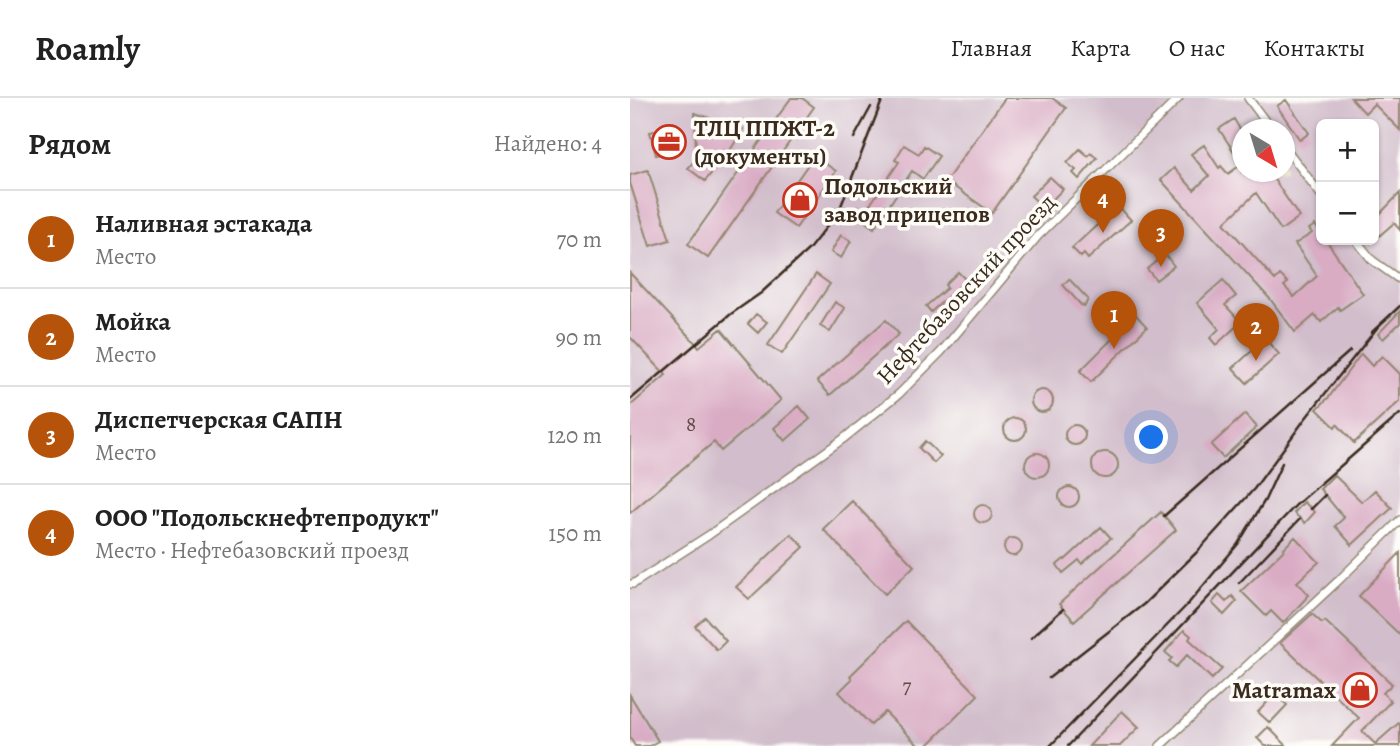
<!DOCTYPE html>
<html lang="ru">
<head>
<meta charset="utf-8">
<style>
  body { margin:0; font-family:Alegreya,serif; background:#f2f2f2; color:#222 }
  .controls { position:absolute; right:21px; top:21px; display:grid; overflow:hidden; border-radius:10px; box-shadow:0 2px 5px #0004 }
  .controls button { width:63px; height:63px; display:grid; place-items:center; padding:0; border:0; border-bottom:2px solid #e0e0e0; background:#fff; color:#222; font:35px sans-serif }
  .compass { position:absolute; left:602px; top:21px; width:63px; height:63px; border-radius:50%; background:#fff; box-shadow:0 2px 5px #0004; rotate:142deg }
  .you { position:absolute; left:522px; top:340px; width:24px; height:24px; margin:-18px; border:5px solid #fff; border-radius:50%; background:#1a73e8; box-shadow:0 0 0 10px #1a73e833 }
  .badge { display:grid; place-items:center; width:46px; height:46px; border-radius:50%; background:#b45309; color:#fff; font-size:23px; font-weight:700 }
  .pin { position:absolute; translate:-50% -58px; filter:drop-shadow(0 2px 4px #0008) }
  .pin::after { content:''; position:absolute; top:37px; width:24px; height:21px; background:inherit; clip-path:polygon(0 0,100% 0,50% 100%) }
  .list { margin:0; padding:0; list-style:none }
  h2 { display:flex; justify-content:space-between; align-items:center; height:91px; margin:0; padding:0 28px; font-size:30px }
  h2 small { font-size:23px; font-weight:400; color:#767676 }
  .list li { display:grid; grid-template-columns:46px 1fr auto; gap:21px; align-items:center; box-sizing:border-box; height:98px; padding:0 28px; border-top:2px solid #e0e0e0 }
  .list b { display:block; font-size:26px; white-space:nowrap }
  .list p { margin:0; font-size:23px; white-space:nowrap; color:#767676 }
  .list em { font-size:23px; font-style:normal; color:#767676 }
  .map { position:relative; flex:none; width:770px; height:648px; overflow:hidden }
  header { display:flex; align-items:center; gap:42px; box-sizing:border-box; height:98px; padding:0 35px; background:#fff; border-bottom:2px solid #e0e0e0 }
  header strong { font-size:33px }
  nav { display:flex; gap:38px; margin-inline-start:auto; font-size:24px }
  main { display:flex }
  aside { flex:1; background:#fff }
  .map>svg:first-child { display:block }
  .industrial { fill:#d1bdcb; fill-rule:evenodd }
  .building { fill:#d9acc4 }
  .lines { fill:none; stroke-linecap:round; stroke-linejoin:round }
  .minor-casing { stroke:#928771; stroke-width:10 }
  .minor { stroke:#fff; stroke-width:7 }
  .rail { stroke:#3b2a1e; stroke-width:2.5 }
  .labels { text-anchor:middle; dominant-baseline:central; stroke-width:7; stroke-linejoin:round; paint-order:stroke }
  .number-label { font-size:21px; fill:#624a48 }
  .poi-label { font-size:24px; font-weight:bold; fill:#3b2a1e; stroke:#fdfcf7; text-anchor:start }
  .street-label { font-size:24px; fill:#3b2a1e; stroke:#fdfcf7 }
</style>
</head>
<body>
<header>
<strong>Roamly</strong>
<nav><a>Главная</a><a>Карта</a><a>О нас</a><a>Контакты</a></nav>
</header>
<main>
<aside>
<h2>Рядом<small>Найдено: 4</small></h2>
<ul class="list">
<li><span class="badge">1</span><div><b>Наливная эстакада</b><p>Место</p></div><em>70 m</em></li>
<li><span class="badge">2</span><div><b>Мойка</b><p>Место</p></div><em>90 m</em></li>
<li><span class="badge">3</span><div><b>Диспетчерская САПН</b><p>Место</p></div><em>120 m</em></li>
<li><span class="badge">4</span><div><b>ООО &quot;Подольскнефтепродукт&quot;</b><p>Место · Нефтебазовский проезд</p></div><em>150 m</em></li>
</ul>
</aside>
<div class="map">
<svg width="770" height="648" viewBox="0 0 770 648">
  <rect width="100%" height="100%" fill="#fdfcf7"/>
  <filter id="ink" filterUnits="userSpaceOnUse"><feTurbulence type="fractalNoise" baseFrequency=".0143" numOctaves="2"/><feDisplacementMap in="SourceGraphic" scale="14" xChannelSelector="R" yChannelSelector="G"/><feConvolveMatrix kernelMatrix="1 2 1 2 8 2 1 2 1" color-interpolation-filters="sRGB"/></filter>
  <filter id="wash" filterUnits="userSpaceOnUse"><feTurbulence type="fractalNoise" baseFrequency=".00686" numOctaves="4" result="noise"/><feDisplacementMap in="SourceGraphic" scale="28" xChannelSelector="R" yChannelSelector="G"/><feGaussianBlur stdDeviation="1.57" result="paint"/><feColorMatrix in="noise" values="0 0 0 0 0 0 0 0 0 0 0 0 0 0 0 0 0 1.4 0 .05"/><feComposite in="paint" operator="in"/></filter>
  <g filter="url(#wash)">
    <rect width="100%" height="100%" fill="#eae4c4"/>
    <path class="industrial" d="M0,0H770V648H0ZM691,26H744V142H691ZM612,32H654V74H612Z"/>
    <g id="blocks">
      <path class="building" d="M161,0H172L184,9L78,160L58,146Z
        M375,0H422L436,10L362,115L316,83Z
        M721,0H770V32L744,6L735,15Z
        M656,2L679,35L670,42L647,8Z
        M65,15L113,31L101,51L75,83L58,70L66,61Z
        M604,21L612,35V66L589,31Z
        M38,30L44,52L26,57L20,34Z
        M274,47L289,56L294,48L309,58L293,81L282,73L244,130L224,116L228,109L235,114L269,64L265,62Z
        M574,47L589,70L591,68L598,76L612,66V74H639L669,119L651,132L626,95L594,125L645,182L650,177L658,185L654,188L664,199L687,178L665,146L682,135L679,131L685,127L691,135V142H696L733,196L710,212L708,209L691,224L685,217L665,234L640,201L531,82L544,70L564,92L579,78L561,56Z
        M450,51L458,58L461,55L467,60L449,81L443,75L446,72L437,65Z
        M184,58L206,73L166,130L144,115Z
        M18,72L40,142L20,148L0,85V77Z
        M420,79L433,91L414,110L401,98Z
        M770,95V132L764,125L749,138L744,132V122Z
        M488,108L501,122L458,161L454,156L451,159L442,150Z
        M211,137L221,143L211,160L201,154Z
        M535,156L544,168L526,182L517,171Z
        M328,174L336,182L301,214L296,208L317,190L315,187Z
        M0,175L69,249L91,231L151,302L91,353L84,344L0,415V308L36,277L0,239Z
        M186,176L200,186L152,256L138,247Z
        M439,181L458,201L455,208L451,207L433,187Z
        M593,182L606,198L595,207L611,224L586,247L580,240L589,231L567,205Z
        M205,204L215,210L200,234L190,228Z
        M770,213V225L753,241L748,236Z
        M126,216L137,224L128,235L118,226Z
        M506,217L517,229L461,284L450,273Z
        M256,222L269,236L200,297L187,283Z
        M635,241L649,256L617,285L603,270Z
        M731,256L742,268L752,258L770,276V303L724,345L707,326L705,329L687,311L699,299Z
        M401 303a11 11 0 1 1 22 0a11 11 0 1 1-22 0Z
        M169,308L180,321L155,343L144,330Z
        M615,316L627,329L593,360L581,347Z
        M374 331a11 11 0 1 1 22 0a11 11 0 1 1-22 0Z
        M435 337a10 10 0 1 1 20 0a10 10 0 1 1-20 0Z
        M295,343L311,358L304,365L289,350Z
        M462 367a13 13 0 1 1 26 0a13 13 0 1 1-26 0Z
        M395 367a12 12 0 1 1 24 0a12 12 0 1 1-24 0Z
        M704,377L732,404L745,392L762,410L722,447L705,428L714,420L690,391Z
        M429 399a10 10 0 1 1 20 0a10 10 0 1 1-20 0Z
        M222,403L284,468L255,496L193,431Z
        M674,404L685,414L675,425L664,415Z
        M344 416a9 9 0 1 1 18 0a9 9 0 1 1-18 0Z
        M531,414L546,432L444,523L429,506Z
        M471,429L481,440L452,466L449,462L433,475L427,467L434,461L435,462Z
        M161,436L174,449L119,501L106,489Z
        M665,439L689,464L667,484L679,497L653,525L641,513L636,518L611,493L654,452L653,451Z
        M374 449a9 9 0 1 1 18 0a9 9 0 1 1-18 0Z
        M770,455V537L729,498Z
        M589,497L596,504L602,498L607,503L594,517L582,505Z
        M682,516L692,525L695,523L762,586L753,595L761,603L732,633L745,646L770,624V648H702L729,620L650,545Z
        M75,519L96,543L87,552L65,528Z
        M276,523L348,597L297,648H289L255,614L241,627L209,594L222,581L220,578Z
        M554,532L561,538L559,541L592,571L582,581L557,557L546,569L539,563L542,560L535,554Z
        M645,596L657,607L640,625L628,614Z
        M0,597L28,643L19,648H5L0,640Z
        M492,613L509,629L490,648H459Z
        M638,629L657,648H635L627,640Z"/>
    </g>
  </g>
  <g filter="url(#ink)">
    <use href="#blocks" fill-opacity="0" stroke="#928771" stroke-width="2"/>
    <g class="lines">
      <g class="minor-casing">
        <path id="minor" d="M618,0L642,32
          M654,48L691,97
          M726,142L742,162L770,182
          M0,486H3L79,437L213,341L269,296L311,254L408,138L549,0
          M530,648L708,483L770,422"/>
      </g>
      <use href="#minor" class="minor"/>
      <path class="rail" d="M224,40L241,9
        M741,235L770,208
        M0,302L101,216L131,195L179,151L209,113L253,0
        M681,411L695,397
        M534,418L720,253
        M609,485L670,421
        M401,540L433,511
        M419,580L514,506L566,455L624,391L675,321L747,230
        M420,648L558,506L608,446L635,402L652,365
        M438,648L666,407L770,316"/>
    </g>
  </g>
  <defs>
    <g id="office-ring" transform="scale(1.75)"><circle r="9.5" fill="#fdfcf7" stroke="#c8321e" stroke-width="1.5"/><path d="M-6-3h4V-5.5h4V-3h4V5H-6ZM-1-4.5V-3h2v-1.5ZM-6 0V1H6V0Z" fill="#c8321e"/></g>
    <g id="shop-ring" transform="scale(1.75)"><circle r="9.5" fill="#fdfcf7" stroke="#c8321e" stroke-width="1.5"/><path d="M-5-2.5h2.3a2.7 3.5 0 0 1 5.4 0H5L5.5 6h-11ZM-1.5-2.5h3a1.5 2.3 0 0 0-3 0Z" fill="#c8321e"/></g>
  </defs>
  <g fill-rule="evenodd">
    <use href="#office-ring" x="39" y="44"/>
    <use href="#shop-ring" x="170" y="102"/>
    <use href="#shop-ring" x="730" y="592"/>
  </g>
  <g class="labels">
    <g class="number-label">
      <text x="61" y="326">8</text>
      <text x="277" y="588">7</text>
    </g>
    <g class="poi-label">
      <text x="64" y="30">ТЛЦ ППЖТ-2<tspan x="64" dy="28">(документы)</tspan></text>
      <text x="194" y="88">Подольский<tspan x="194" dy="28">завод прицепов</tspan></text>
      <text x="706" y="592" text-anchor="end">Matramax</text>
    </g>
    <g class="street-label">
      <text transform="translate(336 191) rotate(-47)">Нефтебазовский проезд</text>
    </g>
  </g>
</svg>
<div class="controls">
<button>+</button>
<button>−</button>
</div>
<svg class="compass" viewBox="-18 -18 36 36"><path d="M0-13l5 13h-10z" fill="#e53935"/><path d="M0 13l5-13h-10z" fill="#767676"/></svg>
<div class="you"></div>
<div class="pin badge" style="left:484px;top:251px">1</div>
<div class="pin badge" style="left:626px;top:263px">2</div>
<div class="pin badge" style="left:531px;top:169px">3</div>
<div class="pin badge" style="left:473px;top:135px">4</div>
</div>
</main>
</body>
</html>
